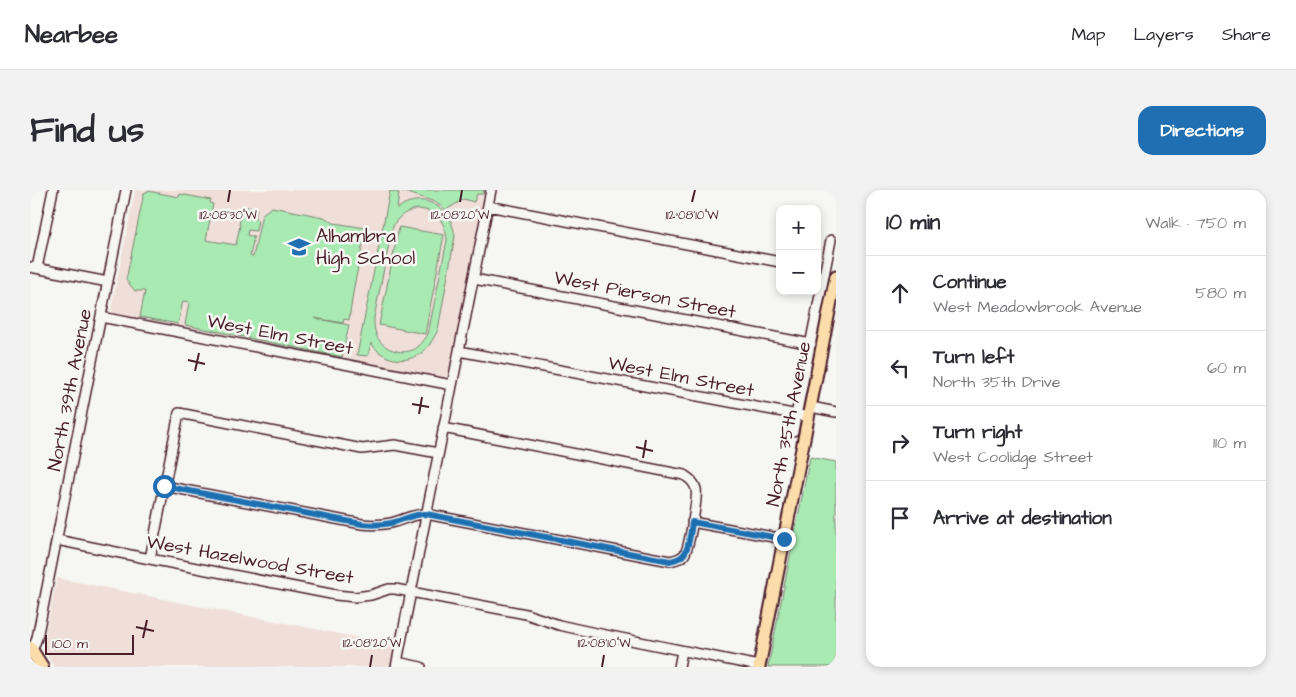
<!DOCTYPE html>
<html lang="en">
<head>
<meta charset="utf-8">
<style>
  body { margin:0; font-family:"Architects Daughter",sans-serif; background:#f2f2f3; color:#2b2b33 }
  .controls { position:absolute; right:15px; top:15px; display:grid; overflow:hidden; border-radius:10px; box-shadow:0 2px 8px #0003 }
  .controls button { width:45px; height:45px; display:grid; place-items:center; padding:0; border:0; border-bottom:1px solid #e1e1e2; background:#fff; color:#2b2b33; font:25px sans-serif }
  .scale { position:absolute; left:15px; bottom:12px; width:89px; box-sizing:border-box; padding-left:5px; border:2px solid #4a1f2b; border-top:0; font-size:14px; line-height:18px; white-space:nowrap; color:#4a1f2b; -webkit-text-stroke:4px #f6f6f2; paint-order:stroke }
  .stop { position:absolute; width:15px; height:15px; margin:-11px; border:4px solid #1f6fb2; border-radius:50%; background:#fff }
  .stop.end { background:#1f6fb2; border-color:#fff; box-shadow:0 1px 5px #0008 }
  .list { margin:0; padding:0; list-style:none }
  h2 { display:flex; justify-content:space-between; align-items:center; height:65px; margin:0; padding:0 20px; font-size:21px }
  h2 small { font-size:16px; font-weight:400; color:#7c7c81 }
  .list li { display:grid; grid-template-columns:32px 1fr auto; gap:15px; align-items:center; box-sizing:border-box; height:75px; padding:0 20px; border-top:1px solid #e1e1e2 }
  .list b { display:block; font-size:19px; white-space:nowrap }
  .list p { margin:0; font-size:16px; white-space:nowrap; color:#7c7c81 }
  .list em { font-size:16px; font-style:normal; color:#7c7c81 }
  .icon { flex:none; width:28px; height:28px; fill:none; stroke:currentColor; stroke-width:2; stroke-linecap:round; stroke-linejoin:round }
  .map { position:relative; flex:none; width:806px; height:477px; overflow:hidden; border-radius:15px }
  header { display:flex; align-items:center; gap:30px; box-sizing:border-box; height:70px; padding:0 25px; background:#fff; border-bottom:1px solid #e1e1e2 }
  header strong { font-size:24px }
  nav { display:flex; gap:28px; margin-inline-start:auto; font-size:18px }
  .intro { display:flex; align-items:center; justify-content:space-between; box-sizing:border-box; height:120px; padding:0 30px }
  h1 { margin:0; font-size:35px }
  .button { padding:12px 22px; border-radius:15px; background:#1f6fb2; color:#fff; font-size:18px; font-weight:700 }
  main { display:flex; gap:30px; padding:0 30px }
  aside { flex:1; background:#fff; border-radius:15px; box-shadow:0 2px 8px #0003 }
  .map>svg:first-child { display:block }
  .built { fill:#f0dfd9 }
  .green { fill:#a9eab3; stroke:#7a846f; fill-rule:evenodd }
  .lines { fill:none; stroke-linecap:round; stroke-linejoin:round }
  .minor-casing { stroke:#4a1f2b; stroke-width:12 }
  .major-casing { stroke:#4a1f2b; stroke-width:15 }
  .highway-casing { stroke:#4a1f2b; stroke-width:16 }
  .minor { stroke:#f6f6f2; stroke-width:9 }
  .major { stroke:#fbddab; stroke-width:11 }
  .highway { stroke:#fbddab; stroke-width:12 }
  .route { stroke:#1f6fb2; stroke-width:6 }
  .ticks { fill:none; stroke:#4a1f2b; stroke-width:2 }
  .labels { text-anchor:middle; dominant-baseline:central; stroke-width:5; stroke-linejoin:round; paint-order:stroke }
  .poi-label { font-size:19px; fill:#4a1f2b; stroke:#f6f6f2; text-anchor:start }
  .street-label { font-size:19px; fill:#4a1f2b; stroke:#f6f6f2 }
  .ticks-label { font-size:12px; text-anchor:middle; fill:#4a1f2b; stroke:#f6f6f2; stroke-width:5; stroke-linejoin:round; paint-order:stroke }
</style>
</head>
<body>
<header>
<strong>Nearbee</strong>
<nav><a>Map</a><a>Layers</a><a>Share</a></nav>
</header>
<div class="intro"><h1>Find us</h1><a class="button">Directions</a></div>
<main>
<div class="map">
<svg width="806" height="477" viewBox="0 0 806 477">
  <rect width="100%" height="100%" fill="#f6f6f2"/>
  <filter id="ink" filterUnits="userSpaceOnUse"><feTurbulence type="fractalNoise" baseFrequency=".02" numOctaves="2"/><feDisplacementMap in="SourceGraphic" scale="10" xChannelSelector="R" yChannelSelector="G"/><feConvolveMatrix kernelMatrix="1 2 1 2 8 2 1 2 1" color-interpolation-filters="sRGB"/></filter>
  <g filter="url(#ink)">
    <path class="built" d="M105,0H456L420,182L418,186L413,187L83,123L81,120L82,114Z
      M27,388L365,455L361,477H24L14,461V448Z"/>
    <path class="green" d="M369,0H454L453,4H447L444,12L434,9L416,20L405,12Z
      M118,1L149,7L150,4L181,10L180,13L183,14L176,50L206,55L210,35H209L211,24H215L217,17L227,19L225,29L228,30L226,41L218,40L217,45L224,47L220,66L223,67L232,24L242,17L294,27L304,33L336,38L324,97L319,130L314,129L313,133L284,128L319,135L312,167L155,135L159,112L153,111L148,134L110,127L115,101H105L96,90L114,3Z
      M360,1L369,3L367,19C370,17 373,14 377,13C401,4 422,22 425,46L408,140C404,147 401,154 395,160C384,171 365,173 352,164C347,161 344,157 341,153L338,166L327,165ZM387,19C407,20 415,31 417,50L398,144C394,150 391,155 385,159C371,166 351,159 346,144C344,139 344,134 344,128L362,39C367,27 374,22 387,19Z
      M369,37L414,45L395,144L349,135Z
      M780,267L806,272V477H738Z"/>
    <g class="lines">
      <g class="minor-casing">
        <path id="minor" d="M458,16L750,72
          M0,77L78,92
          M7,78L23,0
          M444,89L781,154
          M71,127L422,195
          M429,161L779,227
          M781,217L806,222
          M763,241L801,50
          M134,296L332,334C341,335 351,335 361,333C373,330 383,324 396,324L640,371C644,370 650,369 654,365C659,359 668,307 666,299C664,292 660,289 654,285L413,238
          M662,332L754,349
          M27,350L120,369L306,405L325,407L341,405L359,399H365L381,402L496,424L529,435L556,441L729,476
          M120,369L149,223L332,259L365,255L408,263
          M0,463L2,461L7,448L96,0
          M367,472L391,477
          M366,477L461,0
          M649,477L652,461"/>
      </g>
      <g class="major-casing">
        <path id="major" d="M729,477L806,86"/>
      </g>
      <g class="highway-casing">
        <path id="highway" d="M0,458L12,477"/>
      </g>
      <use href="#minor" class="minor"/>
      <use href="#major" class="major"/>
      <use href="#highway" class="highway"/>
    </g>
  </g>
  <g class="lines" filter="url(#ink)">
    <path class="route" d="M134,296L332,334C341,335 351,335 361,333C373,330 383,324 396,324L640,371C644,370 651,369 654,364C659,358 661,340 662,332L754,349"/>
  </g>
  <path class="ticks" d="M198,12L200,0M430,12L432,0M662,12L665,0M158,170L175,174M165,181L169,163M382,214L399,217M389,224L392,207M606,257L623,261M613,268L616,250M106,437L124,441M113,448L117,430M340,477L342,465M572,477L574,465"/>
  <defs>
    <g id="school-bare" transform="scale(1.725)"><path d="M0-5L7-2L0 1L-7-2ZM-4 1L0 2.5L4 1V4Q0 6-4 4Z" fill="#1f6fb2" stroke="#f6f6f2" stroke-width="2.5" paint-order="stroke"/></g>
  </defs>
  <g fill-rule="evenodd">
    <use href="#school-bare" x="269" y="57"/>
  </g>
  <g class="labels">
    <g class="poi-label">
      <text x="286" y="46">Alhambra<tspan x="286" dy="22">High School</tspan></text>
    </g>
    <g class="street-label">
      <text transform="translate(615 105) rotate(11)">West Pierson Street</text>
      <text transform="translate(250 145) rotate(11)">West Elm Street</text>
      <text transform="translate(651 187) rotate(11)">West Elm Street</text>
      <text transform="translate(40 200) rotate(-79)">North 39th Avenue</text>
      <text transform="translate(759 234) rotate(-79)">North 35th Avenue</text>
      <text transform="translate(220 370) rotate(10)">West Hazelwood Street</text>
    </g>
  </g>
  <g class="ticks-label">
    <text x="198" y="29">112°08'30"W</text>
    <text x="430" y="29">112°08'20"W</text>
    <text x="662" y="29">112°08'10"W</text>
    <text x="342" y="457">112°08'20"W</text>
    <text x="574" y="457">112°08'10"W</text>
  </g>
</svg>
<div class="controls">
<button>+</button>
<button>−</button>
</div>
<div class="scale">100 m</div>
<div class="stop" style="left:134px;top:296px"></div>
<div class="stop end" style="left:754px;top:349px"></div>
</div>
<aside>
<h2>10 min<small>Walk · 750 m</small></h2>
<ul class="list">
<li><svg class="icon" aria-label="ahead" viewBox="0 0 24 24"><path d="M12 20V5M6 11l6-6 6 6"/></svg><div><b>Continue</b><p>West Meadowbrook Avenue</p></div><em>580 m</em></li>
<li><svg class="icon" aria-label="left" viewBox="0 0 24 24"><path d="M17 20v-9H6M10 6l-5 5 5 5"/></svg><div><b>Turn left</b><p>North 35th Drive</p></div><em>60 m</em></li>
<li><svg class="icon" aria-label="right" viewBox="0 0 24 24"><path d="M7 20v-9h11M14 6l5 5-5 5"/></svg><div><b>Turn right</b><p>West Coolidge Street</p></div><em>110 m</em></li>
<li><svg class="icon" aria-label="arrive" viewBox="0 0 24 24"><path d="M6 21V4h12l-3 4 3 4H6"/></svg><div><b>Arrive at destination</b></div></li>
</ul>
</aside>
</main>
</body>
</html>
